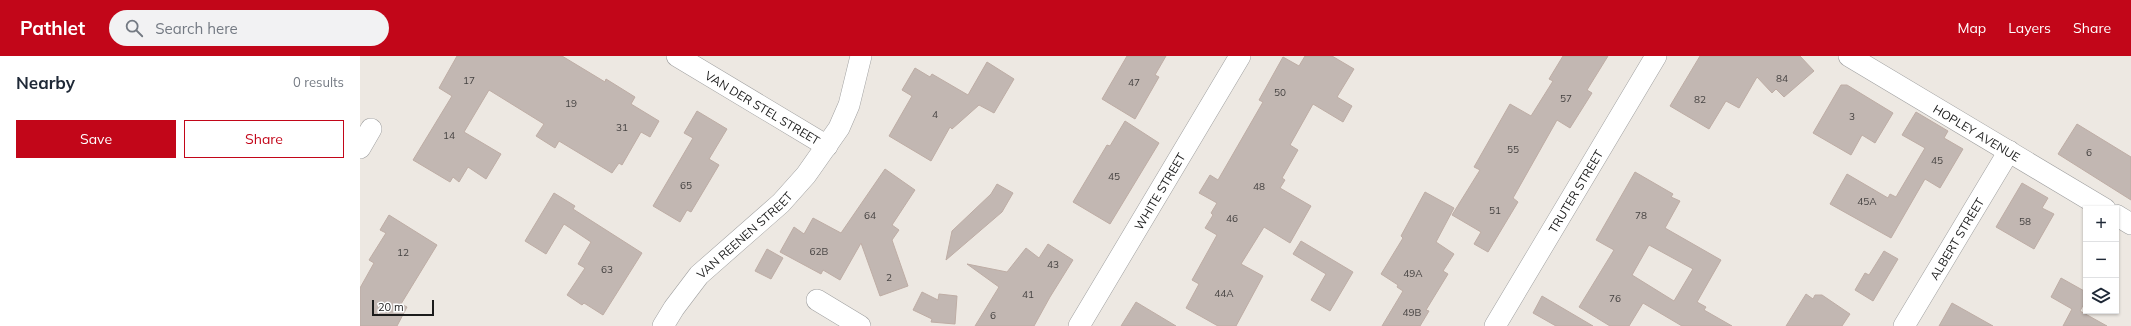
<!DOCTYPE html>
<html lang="en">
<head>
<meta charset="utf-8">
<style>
  body { margin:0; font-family:Mulish,sans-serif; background:#f2f2f3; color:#1f2937 }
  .controls { position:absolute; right:12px; bottom:12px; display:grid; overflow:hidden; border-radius:0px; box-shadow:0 1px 3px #0004 }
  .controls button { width:36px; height:36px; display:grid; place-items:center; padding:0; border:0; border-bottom:1px solid #e0e1e3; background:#fff; color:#1f2937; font:20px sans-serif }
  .scale { position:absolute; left:12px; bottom:10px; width:62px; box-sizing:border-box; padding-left:4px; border:2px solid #1c1c1c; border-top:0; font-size:11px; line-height:14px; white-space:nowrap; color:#1c1c1c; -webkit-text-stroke:3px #fff; paint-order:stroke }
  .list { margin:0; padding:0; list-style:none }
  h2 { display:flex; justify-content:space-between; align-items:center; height:52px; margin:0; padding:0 16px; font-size:17px }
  h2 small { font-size:13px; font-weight:400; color:#747a83 }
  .actions { display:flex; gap:8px; padding:12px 16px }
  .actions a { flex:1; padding:9px 0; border:1px solid #c20619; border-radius:0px; text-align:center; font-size:14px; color:#c20619 }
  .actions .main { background:#c20619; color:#fff }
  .icon { flex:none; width:22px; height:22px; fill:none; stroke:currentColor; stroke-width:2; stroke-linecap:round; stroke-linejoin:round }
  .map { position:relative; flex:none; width:1771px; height:270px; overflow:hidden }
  header { display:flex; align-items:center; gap:24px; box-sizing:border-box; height:56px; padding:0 20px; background:#c20619; color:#fff }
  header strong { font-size:19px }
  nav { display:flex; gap:22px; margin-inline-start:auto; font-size:14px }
  .search { width:280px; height:36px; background:#f2f2f3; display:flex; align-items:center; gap:10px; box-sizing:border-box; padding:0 14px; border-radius:22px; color:#747a83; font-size:15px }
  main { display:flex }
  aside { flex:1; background:#fff }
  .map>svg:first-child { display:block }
  .building { fill:#c2b7b2; stroke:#beada5; fill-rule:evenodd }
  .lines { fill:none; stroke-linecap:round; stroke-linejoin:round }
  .minor-casing { stroke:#a0a0a0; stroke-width:22 }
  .minor { stroke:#fff; stroke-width:21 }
  .labels { text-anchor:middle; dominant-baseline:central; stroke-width:4; stroke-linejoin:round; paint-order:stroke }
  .number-label { font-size:10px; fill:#464342 }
  .street-label { font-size:12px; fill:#1c1c1c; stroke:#fff }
</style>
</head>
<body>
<header>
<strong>Pathlet</strong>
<div class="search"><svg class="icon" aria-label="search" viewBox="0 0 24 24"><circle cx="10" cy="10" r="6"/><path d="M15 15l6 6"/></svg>Search here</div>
<nav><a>Map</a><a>Layers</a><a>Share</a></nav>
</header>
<main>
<aside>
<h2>Nearby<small>0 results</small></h2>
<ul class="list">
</ul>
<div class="actions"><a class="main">Save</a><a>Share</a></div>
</aside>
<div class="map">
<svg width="1771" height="270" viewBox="0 0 1771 270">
  <rect width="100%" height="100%" fill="#ede8e2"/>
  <path class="building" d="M97,0H202L245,26L246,23L275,41L271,48L299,65L290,81L281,76L262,109L259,107L252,117L199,85L195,92L176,80L184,68L129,34L104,76L141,98L126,123L108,111L99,126L93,121L90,126L53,104L92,40L79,32Z
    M767,0H806L795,19L799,21L775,63L742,43Z
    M945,0H972L994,13L977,41L992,50L983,66L953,48L930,89L938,94L922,122L925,124L920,132L951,150L930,187L904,171L881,208L903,220L876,270H858L826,252L839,228L832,224L857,179L845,172L853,159L851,157L857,147L839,137L850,119L858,124L903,46L899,44L923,1L939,10Z
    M1203,0H1248L1227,34L1232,37L1210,72L1197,64L1153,142L1158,146L1128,196L1114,188L1121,176L1092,159L1120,114L1114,111L1150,48L1171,60L1193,25L1189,23Z
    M1340,0H1440L1454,15L1424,41L1416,33L1412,37L1397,21L1379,52L1366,45L1349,73L1310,50Z
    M627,6L654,23L634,57L619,49L592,73L590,71L571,105L529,80L552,40L542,34L555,12L570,21L572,18L608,39Z
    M1481,29H1487L1533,57L1515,87L1502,79L1491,99L1453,77Z
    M337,55L367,73L349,103L359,109L331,156L327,154L320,166L293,150L333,82L324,77Z
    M1556,56L1588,75L1584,82L1603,93L1580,132L1565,123L1531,182L1470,148L1487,118L1528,142L1530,138L1536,141L1565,92L1542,79Z
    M765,65L799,87L750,168L713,146L747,89L750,90Z
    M1717,68L1771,101V144L1698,98Z
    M525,113L555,134L532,169L539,174L532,184L548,230L520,240L501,187L480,224L463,214L461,218L420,196L434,171L444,178L453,162L481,177Z
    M1275,116L1313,138L1311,141L1320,145L1305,172L1361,204L1337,246L1346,251L1344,254L1372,270H1322L1283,247L1269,270H1250L1219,251L1254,194L1236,184ZM1289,189L1333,213L1314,245L1272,219Z
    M1662,127L1688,142L1682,152L1694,158L1674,193L1636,171Z
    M637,128L653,137L642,156L586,204L592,175L631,138Z
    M1065,136L1094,152L1076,186L1094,198L1083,215L1088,218L1066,254L1069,255L1060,270H1022L1043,235L1037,231L1038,229L1021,218L1043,182L1041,180Z
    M194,137L215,150L213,153L282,197L243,259L224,247L222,249L207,239L225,212L218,208L231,186L204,168L186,198L165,185Z
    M29,159L77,189L41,248L47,251L37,270H0V232L14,207L9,204L26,177L20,174Z
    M941,185L993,216L970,255L951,244L966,218L933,198Z
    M688,188L713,204L690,241L674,270H615L639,231L607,208L647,216L666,192L679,202Z
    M407,193L423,202L411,223L395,215Z
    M1524,195L1538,203L1513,245L1495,234L1505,217L1509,219Z
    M1701,222L1726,236V244L1720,255L1747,270H1703L1712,253L1691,241Z
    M562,236L578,244L579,238L597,240L595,268L571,266L572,263L553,254Z
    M1446,238L1453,243L1455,239H1462L1490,258L1482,270H1426Z
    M1182,240L1233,270H1196L1173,257Z
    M776,246L816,270H761Z
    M1592,247L1633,270H1579Z"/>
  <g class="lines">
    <g class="minor-casing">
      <g id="minor">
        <path id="s1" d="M317,0L467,90"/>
        <path id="s2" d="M1489,0L1745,153"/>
        <path d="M0,92L11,73"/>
        <path d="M1756,159L1771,168"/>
        <path d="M457,244L500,270"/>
        <path id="s3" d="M303,270L314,252L339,219L421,147L446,119L479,72L489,49L501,0"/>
        <path id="s4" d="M719,270L880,0"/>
        <path id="s5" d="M1135,270L1296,0"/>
        <path id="s6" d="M1544,270L1649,95"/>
      </g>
    </g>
    <use href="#minor" class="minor"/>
  </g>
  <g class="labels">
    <g class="number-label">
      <text x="1422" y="22">84</text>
      <text x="109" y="24">17</text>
      <text x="774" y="26">47</text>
      <text x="920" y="36">50</text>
      <text x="1206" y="42">57</text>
      <text x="1340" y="43">82</text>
      <text x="211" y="47">19</text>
      <text x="575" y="58">4</text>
      <text x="1492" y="60">3</text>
      <text x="262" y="71">31</text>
      <text x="89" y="79">14</text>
      <text x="1153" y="93">55</text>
      <text x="1729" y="96">6</text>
      <text x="1577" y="104">45</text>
      <text x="754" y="120">45</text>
      <text x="326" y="129">65</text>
      <text x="899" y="130">48</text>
      <text x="1507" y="145">45A</text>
      <text x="1135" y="154">51</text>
      <text x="510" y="159">64</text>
      <text x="1281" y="159">78</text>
      <text x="872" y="162">46</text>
      <text x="1665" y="165">58</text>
      <text x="459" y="195">62B</text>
      <text x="43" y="196">12</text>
      <text x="693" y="208">43</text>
      <text x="247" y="213">63</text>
      <text x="1053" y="217">49A</text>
      <text x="529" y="221">2</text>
      <text x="864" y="237">44A</text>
      <text x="668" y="238">41</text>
      <text x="1255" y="242">76</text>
      <text x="1052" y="256">49B</text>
      <text x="633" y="259">6</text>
    </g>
    <g class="street-label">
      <text stroke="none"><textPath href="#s1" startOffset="100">VAN DER STEL STREET</textPath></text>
      <text stroke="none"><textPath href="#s2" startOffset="149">HOPLEY AVENUE</textPath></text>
      <text stroke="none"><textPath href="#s4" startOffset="157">WHITE STREET</textPath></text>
      <text stroke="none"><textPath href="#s5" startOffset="157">TRUTER STREET</textPath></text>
      <text stroke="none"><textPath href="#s3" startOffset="123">VAN REENEN STREET</textPath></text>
      <text stroke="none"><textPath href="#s6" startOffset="102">ALBERT STREET</textPath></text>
    </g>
  </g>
</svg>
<div class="controls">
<button>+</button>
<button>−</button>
<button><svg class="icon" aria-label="layers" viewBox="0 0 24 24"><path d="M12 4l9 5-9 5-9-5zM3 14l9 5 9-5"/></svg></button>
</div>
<div class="scale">20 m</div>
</div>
</main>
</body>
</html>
